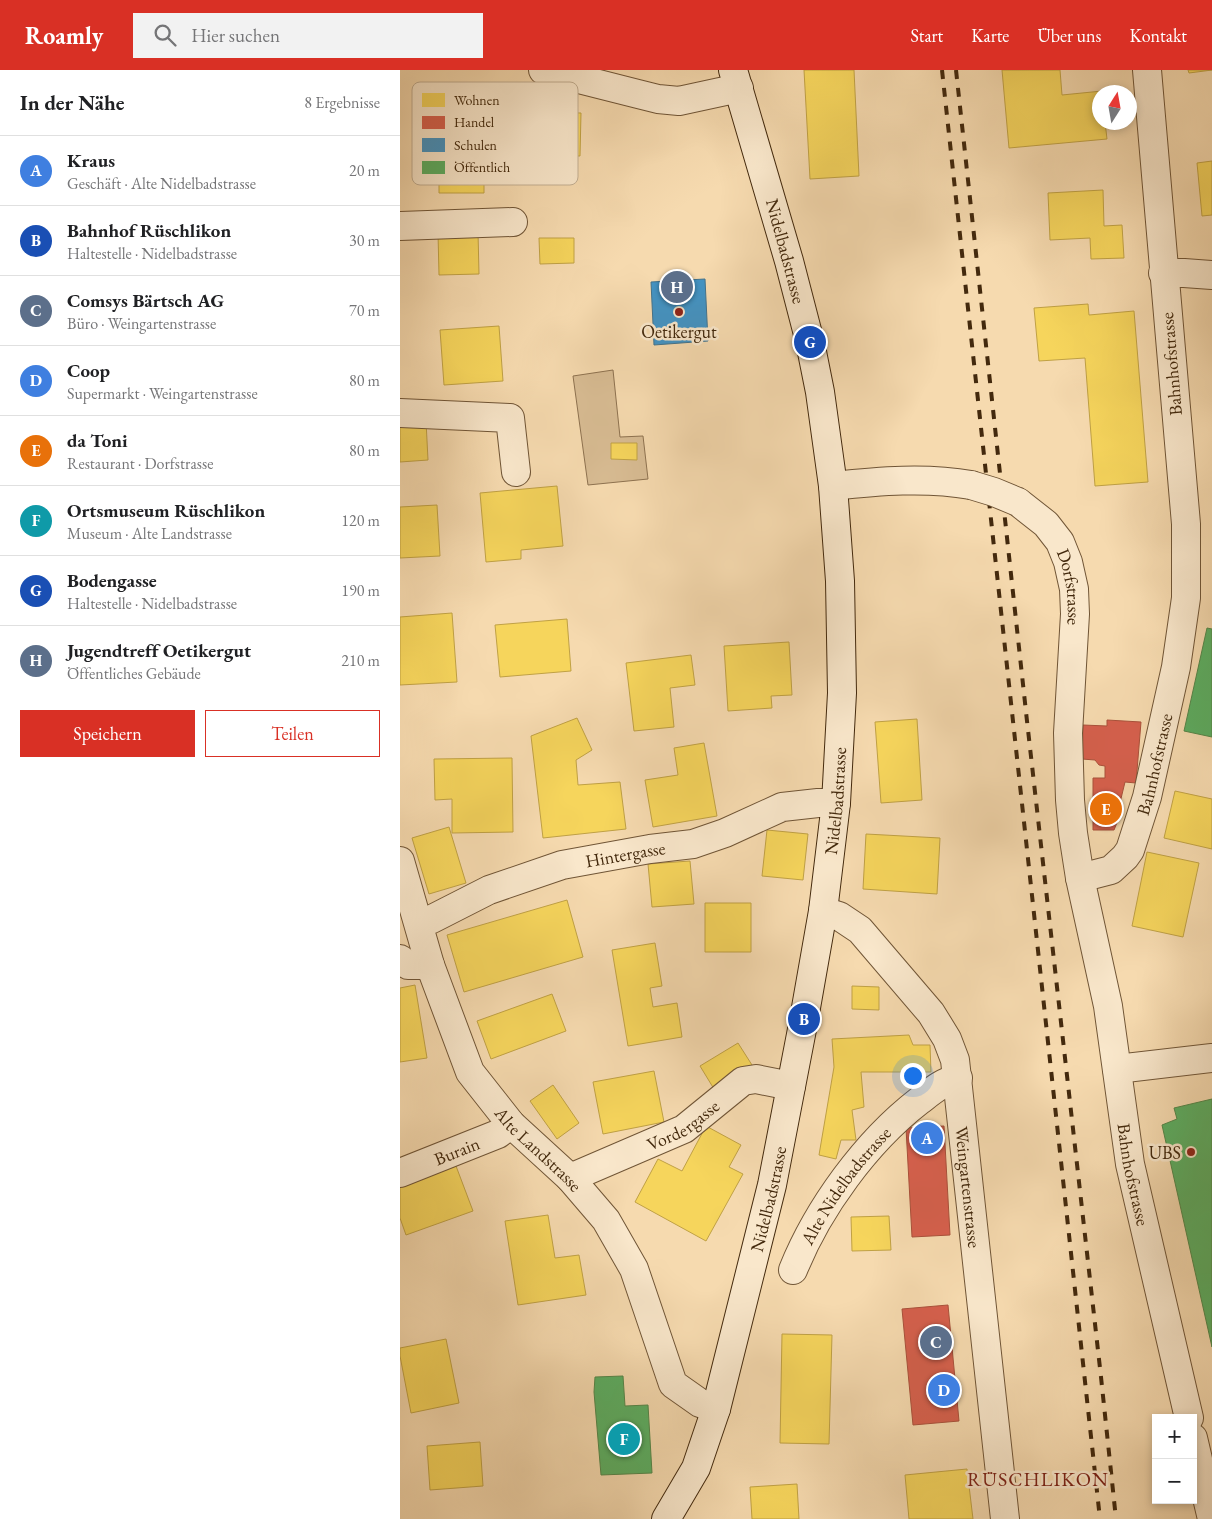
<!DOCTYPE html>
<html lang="de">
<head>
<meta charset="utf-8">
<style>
  body { margin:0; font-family:"EB Garamond",serif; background:#f2f2f2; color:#202124 }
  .controls { position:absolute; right:15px; bottom:15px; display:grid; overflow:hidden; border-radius:0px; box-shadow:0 2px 8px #0003 }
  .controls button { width:45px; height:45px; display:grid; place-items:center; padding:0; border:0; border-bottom:1px solid #e0e0e0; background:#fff; color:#202124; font:25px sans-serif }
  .compass { position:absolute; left:692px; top:15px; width:45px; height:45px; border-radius:50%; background:#fff; box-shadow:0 2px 8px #0003; rotate:11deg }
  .you { position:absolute; left:512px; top:1005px; width:18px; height:18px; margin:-12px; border:4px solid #fff; border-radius:50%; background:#1a73e8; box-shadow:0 0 0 8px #1a73e833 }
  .badge { display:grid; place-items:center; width:32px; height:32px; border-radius:50%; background:#d93025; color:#fff; font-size:16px; font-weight:700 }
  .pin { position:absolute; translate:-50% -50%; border:2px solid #fff; box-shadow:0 1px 5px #0006 }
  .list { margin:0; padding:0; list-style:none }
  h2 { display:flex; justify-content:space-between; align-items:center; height:65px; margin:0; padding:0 20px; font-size:21px }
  h2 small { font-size:16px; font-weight:400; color:#757577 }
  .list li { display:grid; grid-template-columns:32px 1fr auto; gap:15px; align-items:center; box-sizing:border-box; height:70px; padding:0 20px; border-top:1px solid #e0e0e0 }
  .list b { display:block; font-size:19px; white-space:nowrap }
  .list p { margin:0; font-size:16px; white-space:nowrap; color:#757577 }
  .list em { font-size:16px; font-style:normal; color:#757577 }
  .actions { display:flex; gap:10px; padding:15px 20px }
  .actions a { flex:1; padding:11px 0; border:1px solid #d93025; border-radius:0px; text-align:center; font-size:18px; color:#d93025 }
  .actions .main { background:#d93025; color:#fff }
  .icon { flex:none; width:28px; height:28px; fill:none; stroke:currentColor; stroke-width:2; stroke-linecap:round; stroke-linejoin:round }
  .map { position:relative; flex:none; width:812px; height:1449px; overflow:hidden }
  header { display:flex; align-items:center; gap:30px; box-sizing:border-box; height:70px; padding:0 25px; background:#d93025; color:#fff }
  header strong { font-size:24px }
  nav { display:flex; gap:28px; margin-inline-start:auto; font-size:18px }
  .search { width:350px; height:45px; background:#f2f2f2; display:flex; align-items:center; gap:12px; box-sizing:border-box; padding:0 18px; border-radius:0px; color:#757577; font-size:19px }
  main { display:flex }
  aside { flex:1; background:#fff }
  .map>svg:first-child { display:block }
  .green { fill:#d8bc93; stroke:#8e7250 }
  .homes { fill:#f6d55c; stroke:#c0a144 }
  .shops { fill:#d6604d; stroke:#aa503a }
  .schools { fill:#4393c3; stroke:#43738c }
  .public { fill:#5aae61; stroke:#538648 }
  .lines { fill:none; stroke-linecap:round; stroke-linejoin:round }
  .minor-casing { stroke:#705536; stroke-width:30 }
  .tertiary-casing { stroke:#705536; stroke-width:30 }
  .secondary-casing { stroke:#43290d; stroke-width:30 }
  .minor { stroke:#f9e7cb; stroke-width:28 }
  .tertiary { stroke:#f9e7cb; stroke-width:28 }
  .secondary { stroke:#f9e7cb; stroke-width:28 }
  .rail { stroke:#43290d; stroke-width:4; stroke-dasharray:9 9; stroke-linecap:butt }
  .tertiary-bridge-casing { stroke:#705536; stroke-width:30; stroke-linecap:butt }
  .tertiary-bridge { stroke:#f9e7cb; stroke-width:28 }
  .poi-dot { fill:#8f2418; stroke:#f9e7cb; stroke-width:2 }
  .labels { text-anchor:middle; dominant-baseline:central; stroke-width:5; stroke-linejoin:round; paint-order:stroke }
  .street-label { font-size:18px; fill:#43290d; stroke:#f9e7cb }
  .poi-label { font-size:18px; fill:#43290d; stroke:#f9e7cb }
  .quarter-label { font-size:20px; letter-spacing:1px; fill:#7a1f14; stroke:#f9e7cb }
  .key { fill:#f9e7cb; stroke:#c2ae92; stroke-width:1 }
  .key-label { font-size:14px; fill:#43290d }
</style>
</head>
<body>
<header>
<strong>Roamly</strong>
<div class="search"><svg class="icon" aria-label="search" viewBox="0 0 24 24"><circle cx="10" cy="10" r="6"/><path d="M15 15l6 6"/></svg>Hier suchen</div>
<nav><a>Start</a><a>Karte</a><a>Über uns</a><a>Kontakt</a></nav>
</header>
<main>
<aside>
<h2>In der Nähe<small>8 Ergebnisse</small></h2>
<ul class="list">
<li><span class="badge" style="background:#3f7fe0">A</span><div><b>Kraus</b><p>Geschäft · Alte Nidelbadstrasse</p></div><em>20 m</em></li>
<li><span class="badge" style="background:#1a4fb4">B</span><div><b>Bahnhof Rüschlikon</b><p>Haltestelle · Nidelbadstrasse</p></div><em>30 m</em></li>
<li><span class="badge" style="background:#5c6f8a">C</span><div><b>Comsys Bärtsch AG</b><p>Büro · Weingartenstrasse</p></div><em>70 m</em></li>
<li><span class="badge" style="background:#3f7fe0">D</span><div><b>Coop</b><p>Supermarkt · Weingartenstrasse</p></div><em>80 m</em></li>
<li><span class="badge" style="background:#e8710a">E</span><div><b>da Toni</b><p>Restaurant · Dorfstrasse</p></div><em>80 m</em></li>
<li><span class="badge" style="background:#0f9aa8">F</span><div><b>Ortsmuseum Rüschlikon</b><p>Museum · Alte Landstrasse</p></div><em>120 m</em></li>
<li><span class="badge" style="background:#1a4fb4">G</span><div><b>Bodengasse</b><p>Haltestelle · Nidelbadstrasse</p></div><em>190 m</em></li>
<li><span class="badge" style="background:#5c6f8a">H</span><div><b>Jugendtreff Oetikergut</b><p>Öffentliches Gebäude</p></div><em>210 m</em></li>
</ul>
<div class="actions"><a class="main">Speichern</a><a>Teilen</a></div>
</aside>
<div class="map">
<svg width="812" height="1449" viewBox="0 0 812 1449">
  <rect width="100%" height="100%" fill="#f6daaf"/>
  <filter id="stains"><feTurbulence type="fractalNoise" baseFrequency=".004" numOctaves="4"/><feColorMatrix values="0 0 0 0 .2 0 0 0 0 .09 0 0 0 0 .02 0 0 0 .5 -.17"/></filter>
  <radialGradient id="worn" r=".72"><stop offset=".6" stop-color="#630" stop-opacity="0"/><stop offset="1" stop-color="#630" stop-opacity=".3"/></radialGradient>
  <path class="green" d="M213,300L220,367L243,366L248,409L188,415L173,306Z"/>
  <path class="homes" d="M404,0H454L459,106L410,109Z
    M602,0H660L662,25L702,21L700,22V52H705L707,69L609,78Z
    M788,0H812L789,3Z
    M39,28H84V123H39Z
    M135,42L181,43L180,86L134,85Z
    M812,91V145L802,146L797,93Z
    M703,120L704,156L722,155L724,188L691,189L690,168L650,170L648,123Z
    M78,162L79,204L39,205L38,163Z
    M139,168H174V193L140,194Z
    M688,234L689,245L734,241L748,412L695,416L685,288L639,291L634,238Z
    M99,256L103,311L44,315L40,260Z
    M26,351L28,390L0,392V352Z
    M211,373H237V390L211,389Z
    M157,416L163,476L121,480V489L86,492L80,423Z
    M37,435L40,486L0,488V437Z
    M52,543L57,612L0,615V547Z
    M167,549L171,601L100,607L95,555Z
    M389,572L392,625L371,626L372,638L328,641L324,576Z
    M291,585L295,615L270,618L274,657L234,661L226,593Z
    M177,648L192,680L176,690L178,715L220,712L226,759L143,768L131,666Z
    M517,649L522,730L481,733L475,652Z
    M304,673L317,746L253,757L245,710L278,705L274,678Z
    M112,688L113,762L52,763V729L35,730L34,689Z
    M775,721L812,729V779L764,768Z
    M49,757L66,813L29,824L12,768Z
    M367,760L408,764L403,810L362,806Z
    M466,764L540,768L537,824L463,819Z
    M747,782L799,793L783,867L732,856Z
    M290,791L294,834L252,837L248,794Z
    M167,830L183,887L64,922L47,865Z
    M305,833H351V882H305Z
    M255,873L262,916L250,918L253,937L277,933L282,967L228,976L212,880Z
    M15,915L27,988L0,992V918Z
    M452,916L479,917V940L452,939Z
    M152,924L166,961L91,989L77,951Z
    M509,965L513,975H530L531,1002H461L464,1037L452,1040L456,1070H441L436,1089L419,1085L434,997L432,969Z
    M338,973L352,995L314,1019L300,996Z
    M254,1001L264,1052L203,1064L193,1012Z
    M153,1015L179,1053L157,1069L130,1031Z
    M306,1056L341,1075L329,1097L343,1104L306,1171L235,1132L258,1089L282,1101Z
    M56,1096L73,1141L6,1165L0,1148V1117Z
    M148,1145L155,1188L179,1185L186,1225L118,1235L105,1151Z
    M489,1146L491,1180L452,1181L451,1147Z
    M382,1264L432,1265L429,1374L380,1373Z
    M46,1269L59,1333L11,1343L0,1286V1278Z
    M80,1372L83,1416L30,1420L27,1376Z
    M567,1399L573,1449H509L505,1405Z
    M397,1414L399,1449H352L350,1417Z"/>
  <path class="shops" d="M707,650L741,652L736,713L725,712L717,745H720L714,760H693V708H705V696L699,695L695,690L682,689L683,655L707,656Z
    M544,1056L550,1165L512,1167L506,1058Z
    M548,1235L559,1351L513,1355L502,1239Z"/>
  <path class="schools" d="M305,209L308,271L254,275L251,212Z"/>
  <path class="public" d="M807,558L812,559V667L784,661Z
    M812,1029V1277L762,1055L777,1049L774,1038Z
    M223,1306L225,1336L248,1335L252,1403L201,1405L194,1322L195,1307Z"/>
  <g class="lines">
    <g class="minor-casing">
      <g id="minor">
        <path d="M0,156L113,152"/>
        <path d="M763,203H784L812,205"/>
        <path d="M0,343L110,348L116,402"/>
        <path id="s1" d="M0,791L30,895L70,1002L111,1054L170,1108L206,1150L234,1199L273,1314L300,1333L316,1339"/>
        <path id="s2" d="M680,808L711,800L725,787L730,780L747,727L776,597L786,528V454L747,0"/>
        <path id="s3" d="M423,841L439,846L460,860L531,943L547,969L555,990L605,1449"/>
        <path id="s4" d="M19,853L32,849L89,820L162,795L250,779L293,774L325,763L382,737L418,733H436"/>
        <path d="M0,889L8,895H30"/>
        <path id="s5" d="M0,1103L98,1064L111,1054"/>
        <path id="s6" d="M170,1108L284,1059L343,1011L356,1009L391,1016"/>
        <path id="s7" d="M393,1200C418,1138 466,1072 519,1031C532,1021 542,1012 558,1008"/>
      </g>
    </g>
    <g class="tertiary-casing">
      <g id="tertiary">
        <path d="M143,0L238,24L258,29L279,31L339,18"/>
        <path d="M433,416C479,411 526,407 571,415"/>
        <path id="s8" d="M618,432L646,454L660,472L668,492L674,519L675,544L668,663L670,730L673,763L680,808L708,936L730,1094L789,1348"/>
        <path d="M717,999L812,988"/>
        <path d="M793,1368L812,1449"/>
      </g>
    </g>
    <g class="secondary-casing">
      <g id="secondary">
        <path id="s9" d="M266,1449L296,1398L316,1339L372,1115L404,949L423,841L436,733L442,623L440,511L433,416L420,322L410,272L389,191L333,0"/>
      </g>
    </g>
    <use href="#minor" class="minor"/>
    <use href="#tertiary" class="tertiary"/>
    <use href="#secondary" class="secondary"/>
    <path class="rail" d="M542,0L700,1449
      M556,0L627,651L701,1307L716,1449"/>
    <g class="tertiary-bridge-casing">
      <path id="tertiary-bridge" d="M571,415L594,422L618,432"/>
    </g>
    <use href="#tertiary-bridge" class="tertiary-bridge"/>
  </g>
  <g class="poi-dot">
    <circle cx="279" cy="242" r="5"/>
    <circle cx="791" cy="1082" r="5"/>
  </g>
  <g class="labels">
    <g class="street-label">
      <text transform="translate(386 181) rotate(75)">Nidelbadstrasse</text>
      <text transform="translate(771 294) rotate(-95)">Bahnhofstrasse</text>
      <text stroke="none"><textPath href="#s8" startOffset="105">Dorfstrasse</textPath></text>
      <text stroke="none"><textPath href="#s2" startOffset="149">Bahnhofstrasse</textPath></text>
      <text stroke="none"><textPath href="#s9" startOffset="742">Nidelbadstrasse</textPath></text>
      <text stroke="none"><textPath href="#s4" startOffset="219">Hintergasse</textPath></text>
      <text stroke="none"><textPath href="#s6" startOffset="125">Vordergasse</textPath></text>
      <text stroke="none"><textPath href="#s1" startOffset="326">Alte Landstrasse</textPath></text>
      <text stroke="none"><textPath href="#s5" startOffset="61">Burain</textPath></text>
      <text stroke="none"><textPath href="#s8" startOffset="699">Bahnhofstrasse</textPath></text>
      <text stroke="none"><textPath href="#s7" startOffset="100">Alte Nidelbadstrasse</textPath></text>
      <text stroke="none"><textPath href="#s3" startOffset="332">Weingartenstrasse</textPath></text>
      <text stroke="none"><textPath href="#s9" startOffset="338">Nidelbadstrasse</textPath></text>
    </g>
    <g class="poi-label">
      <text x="279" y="261">Oetikergut</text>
      <text x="781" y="1082" text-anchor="end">UBS</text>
    </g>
    <g class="quarter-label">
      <text x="638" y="1409">RÜSCHLIKON</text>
    </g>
  </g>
  <rect x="12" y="12" width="166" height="103" rx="8" class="key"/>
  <rect x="22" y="23" width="23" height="14" fill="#f6d55c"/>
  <rect x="22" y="46" width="23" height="13" fill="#d6604d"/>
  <rect x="22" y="68" width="23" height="14" fill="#4393c3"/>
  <rect x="22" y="91" width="23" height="13" fill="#5aae61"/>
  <g class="key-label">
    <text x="54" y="35">Wohnen</text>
    <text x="54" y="57">Handel</text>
    <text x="54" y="80">Schulen</text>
    <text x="54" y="102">Öffentlich</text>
  </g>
  <rect width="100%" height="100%" filter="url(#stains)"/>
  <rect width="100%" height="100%" fill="url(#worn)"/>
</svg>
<div class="controls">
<button>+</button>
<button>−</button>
</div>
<svg class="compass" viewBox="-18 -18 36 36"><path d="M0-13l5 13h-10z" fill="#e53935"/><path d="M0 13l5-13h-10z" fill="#757577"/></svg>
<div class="you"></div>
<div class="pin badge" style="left:527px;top:1068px;background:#3f7fe0">A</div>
<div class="pin badge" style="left:404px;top:949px;background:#1a4fb4">B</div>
<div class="pin badge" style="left:536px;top:1272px;background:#5c6f8a">C</div>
<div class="pin badge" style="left:544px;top:1320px;background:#3f7fe0">D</div>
<div class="pin badge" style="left:706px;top:739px;background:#e8710a">E</div>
<div class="pin badge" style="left:224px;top:1369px;background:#0f9aa8">F</div>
<div class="pin badge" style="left:410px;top:272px;background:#1a4fb4">G</div>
<div class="pin badge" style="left:277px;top:217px;background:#5c6f8a">H</div>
</div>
</main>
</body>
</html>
